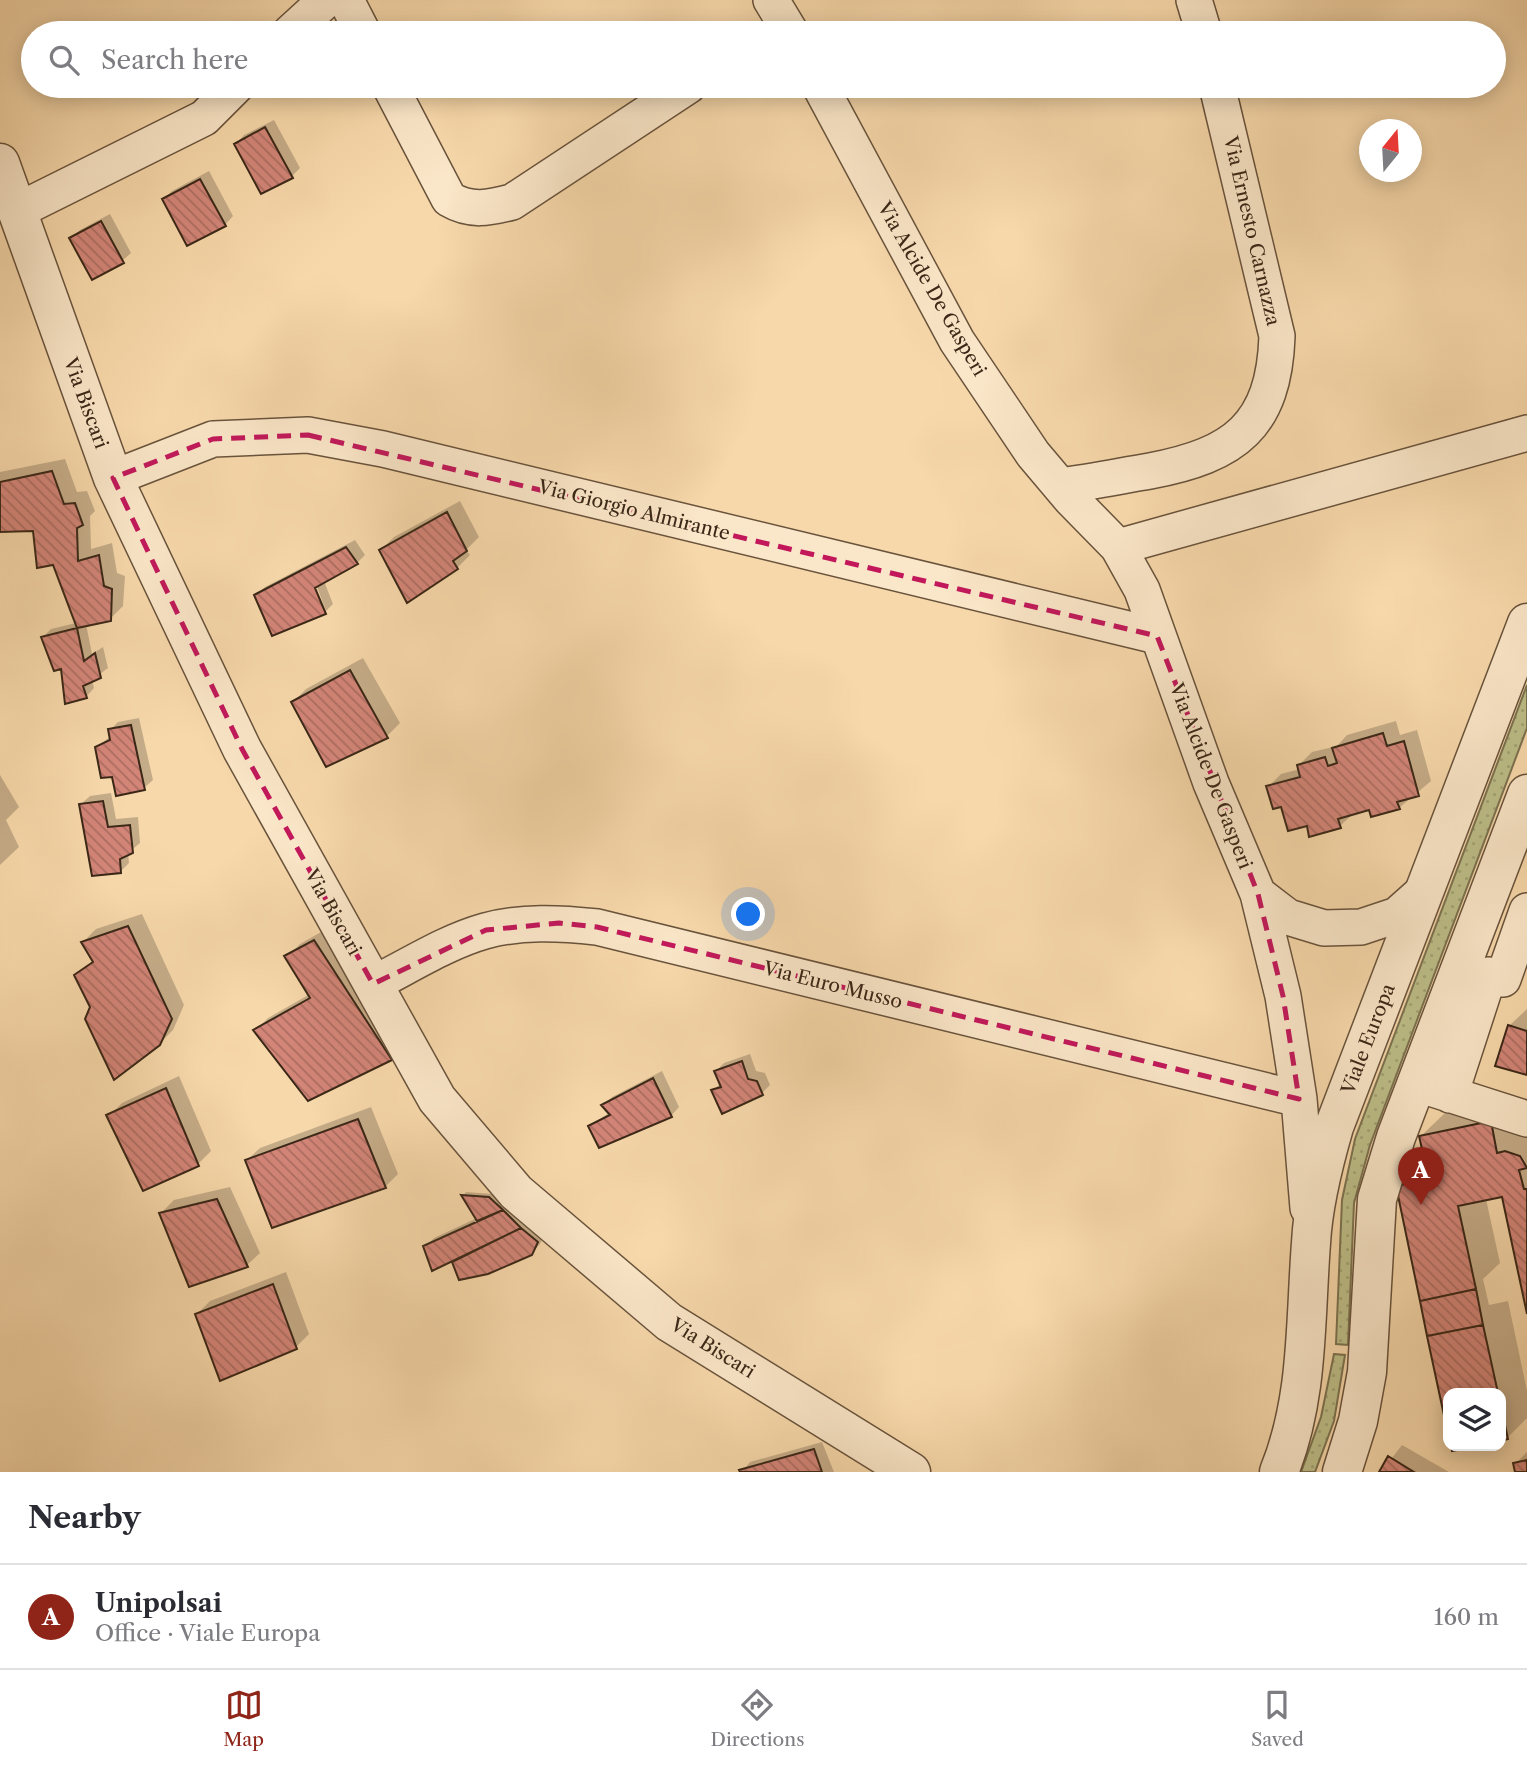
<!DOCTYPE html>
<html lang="en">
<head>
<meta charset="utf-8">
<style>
  body { margin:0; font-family:"Libre Caslon Text",serif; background:#f7f7f7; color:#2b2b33 }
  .controls { position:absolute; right:21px; bottom:21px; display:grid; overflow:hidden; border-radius:14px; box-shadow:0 4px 18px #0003 }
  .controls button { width:63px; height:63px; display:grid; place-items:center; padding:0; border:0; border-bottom:2px solid #e1e1e2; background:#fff; color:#2b2b33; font:35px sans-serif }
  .compass { position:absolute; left:1359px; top:119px; width:63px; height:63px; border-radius:50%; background:#fff; box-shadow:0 4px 18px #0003; rotate:18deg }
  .you { position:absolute; left:749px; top:915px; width:24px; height:24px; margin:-18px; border:5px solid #fff; border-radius:50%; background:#1a73e8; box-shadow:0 0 0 10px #1a73e833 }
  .badge { display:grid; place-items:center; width:46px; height:46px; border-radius:50%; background:#8f2418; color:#fff; font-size:23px; font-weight:700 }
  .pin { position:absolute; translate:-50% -58px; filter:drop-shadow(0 2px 4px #0008) }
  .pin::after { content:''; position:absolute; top:37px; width:24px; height:21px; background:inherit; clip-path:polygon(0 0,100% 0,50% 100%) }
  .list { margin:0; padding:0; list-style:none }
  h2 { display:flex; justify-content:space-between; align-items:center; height:91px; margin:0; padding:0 28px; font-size:30px }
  h2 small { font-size:23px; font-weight:400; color:#7c7c81 }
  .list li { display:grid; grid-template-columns:46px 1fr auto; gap:21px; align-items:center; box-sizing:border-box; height:105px; padding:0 28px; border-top:2px solid #e1e1e2 }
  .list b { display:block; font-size:26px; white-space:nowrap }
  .list p { margin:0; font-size:23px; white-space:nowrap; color:#7c7c81 }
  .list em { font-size:23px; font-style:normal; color:#7c7c81 }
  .icon { flex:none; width:38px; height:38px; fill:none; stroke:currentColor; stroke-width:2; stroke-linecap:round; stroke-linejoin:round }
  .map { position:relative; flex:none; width:1527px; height:1472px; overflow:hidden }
  .search { position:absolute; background:#fff; box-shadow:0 4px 18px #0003; left:21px; right:21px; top:21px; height:77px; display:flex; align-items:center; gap:18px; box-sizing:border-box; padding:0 24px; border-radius:38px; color:#7c7c81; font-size:26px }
  .sheet { height:196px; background:#fff }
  nav { display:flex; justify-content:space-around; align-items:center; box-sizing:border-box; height:98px; border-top:2px solid #e1e1e2; background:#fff; font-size:19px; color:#7c7c81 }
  nav a { display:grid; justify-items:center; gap:4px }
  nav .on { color:#8f2418 }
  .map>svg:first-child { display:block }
  .grass { fill:url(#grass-dots); stroke:#7c7250; stroke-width:2 }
  .shadow { fill:#0003; fill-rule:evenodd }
  .building { fill:url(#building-back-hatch); stroke:#3a2717; stroke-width:2 }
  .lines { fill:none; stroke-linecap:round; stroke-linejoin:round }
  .minor-casing { stroke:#69533c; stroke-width:38 }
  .tertiary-casing { stroke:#69533c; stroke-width:41 }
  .minor { stroke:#fae6c8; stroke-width:35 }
  .tertiary { stroke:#fae6c8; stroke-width:38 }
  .marked { fill:none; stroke:#c2185b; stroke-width:5; stroke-dasharray:14 9; stroke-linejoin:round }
  .labels { text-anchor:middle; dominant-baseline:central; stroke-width:5; stroke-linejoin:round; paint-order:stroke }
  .street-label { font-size:19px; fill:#3a2717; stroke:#fae6c8 }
</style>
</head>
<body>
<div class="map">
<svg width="1527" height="1472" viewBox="0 0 1527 1472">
  <defs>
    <pattern id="grass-dots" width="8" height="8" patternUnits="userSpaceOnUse" patternTransform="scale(1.75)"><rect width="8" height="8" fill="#bdbe88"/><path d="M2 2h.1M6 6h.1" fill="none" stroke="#a3a375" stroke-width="1.8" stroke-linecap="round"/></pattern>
    <pattern id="building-back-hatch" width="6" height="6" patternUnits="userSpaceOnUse" patternTransform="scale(1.75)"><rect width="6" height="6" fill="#d38578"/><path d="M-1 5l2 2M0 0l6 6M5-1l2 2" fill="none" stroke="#ac6d61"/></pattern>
  </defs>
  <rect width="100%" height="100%" fill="#f7d8aa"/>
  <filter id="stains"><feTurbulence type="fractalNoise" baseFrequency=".00286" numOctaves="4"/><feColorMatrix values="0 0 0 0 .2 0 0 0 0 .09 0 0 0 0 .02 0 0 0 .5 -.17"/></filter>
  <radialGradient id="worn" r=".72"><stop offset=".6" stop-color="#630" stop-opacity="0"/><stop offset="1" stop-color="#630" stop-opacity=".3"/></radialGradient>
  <path class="grass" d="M1527,685V728L1370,1145L1354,1203L1348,1345L1336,1344L1342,1200L1355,1139Z
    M1334,1354L1345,1355L1334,1421L1315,1472H1301L1321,1417Z"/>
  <path class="shadow" d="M274,120L300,168L292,176L236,144L244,135Z
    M209,171L233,216L225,225L164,199L172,191Z
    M110,214L131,253L122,261L71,239L80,230Z
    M65,459L77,492L87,491L95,511L90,516L91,549L112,543L117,573L125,576L123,606L110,619L86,624L92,654L103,647L108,668L92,680L94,688L86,697L43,637L51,629L76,623L54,563L34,529L0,531V472Z
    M460,501L479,537L466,550L470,555L457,568L381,550L394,537Z
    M355,540L365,555L357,563L324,581L333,604L325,612L256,595L265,587ZM314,579L326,611H323L311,581Z
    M363,658L400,723L387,736L326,765L293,702L306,689Z
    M139,718L153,780L144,788L114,775L97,747L111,736L110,730L118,722Z
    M1396,721L1400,735L1417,730L1431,781L1399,808H1370L1354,813L1340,826L1308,824L1282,805L1268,787L1281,774L1300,769L1299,765L1312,752L1337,746L1347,735Z
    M0,775L19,807L6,820L19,847L0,865Z
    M111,793L116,819L138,817L140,843L128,853L129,863L120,872L81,804L90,796Z
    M142,914L184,1005L173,1030L159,1044L92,1007L77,975L94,960L83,942L96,929Z
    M328,928L404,1046L391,1059L256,1030L268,1018L310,994L287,957L300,944Z
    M1527,1009V1073L1509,1026Z
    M750,1054L756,1071L765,1073L770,1085L762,1093L714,1090L721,1083L716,1071L724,1063Z
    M662,1071L679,1107L671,1116L590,1126L610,1112L604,1105L612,1097Z
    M179,1076L211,1151L198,1164L109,1116L122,1103Z
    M371,1107L398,1174L385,1187L247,1160L260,1148Z
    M1446,1112L1527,1128V1306L1503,1195L1486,1199L1500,1263L1483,1279L1489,1305L1508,1301L1527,1391V1418L1507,1438L1501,1439V1393H1448V1425L1397,1187L1427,1161L1421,1136Z
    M230,1187L260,1253L247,1265L190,1285L161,1213L174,1200Z
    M466,1192L493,1194L545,1233L540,1244L531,1254L460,1278L453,1259L425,1247L434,1238L477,1218L463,1196Z
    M286,1272L309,1334L296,1347L197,1314L210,1301Z
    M822,1442L834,1472H742L750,1462Z
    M1402,1445L1449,1472H1381Z
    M1527,1452V1472H1516L1515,1464Z"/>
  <path class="building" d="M265,127L293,178L261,194L234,144Z
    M200,179L226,226L187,246L162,199Z
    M101,221L124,263L92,280L69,238Z
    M52,471L64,504L75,503L83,525L77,528L78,561L99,555L104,586L112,589L111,621L77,628L53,565L37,568L33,531L0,532V482Z
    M447,512L467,551L453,561L458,569L407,603L379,550Z
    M346,547L358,564L315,588L326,614L272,636L254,595Z
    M77,628L84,661L95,653L101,678L83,686L87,698L65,704L61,669L54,671L41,637Z
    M350,670L388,738L326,767L291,702Z
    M131,725L145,790L116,796L112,777L101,778L95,747L110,740L108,729Z
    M1383,733L1387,746L1404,741L1419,796L1397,802L1400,809L1371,817L1369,810L1338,819L1341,828L1309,837L1307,826L1288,831L1281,807L1273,809L1266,786L1300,777L1297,765L1325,757L1328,766L1337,763L1332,748Z
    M103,801L108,827L130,825L133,853L120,859L121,873L92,876L79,804Z
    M128,926L172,1019L160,1045L114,1080L85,1019L90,1007L74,975L93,962L81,942Z
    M314,940L392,1060L308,1101L253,1030L310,998L284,956Z
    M1508,1025L1527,1031V1075L1495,1066Z
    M742,1061L748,1079L757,1081L763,1095L722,1114L711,1090L721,1087L714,1071Z
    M653,1078L672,1117L599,1148L588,1126L610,1115L601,1105Z
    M166,1088L199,1166L143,1191L106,1115Z
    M358,1119L386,1188L272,1228L245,1160Z
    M1491,1121L1497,1153L1505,1151L1520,1156L1527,1168L1519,1170L1524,1189H1527V1314L1502,1197L1458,1206L1476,1289L1420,1301L1396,1186L1429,1179L1419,1136Z
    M461,1195L489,1197L503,1210L477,1221Z
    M217,1199L248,1267L189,1287L159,1213Z
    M503,1210L521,1228L432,1271L423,1246Z
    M521,1228L538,1242L532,1255L488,1274L459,1280L452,1262Z
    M273,1284L297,1349L220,1381L195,1314Z
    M1476,1289L1483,1325L1427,1336L1420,1301Z
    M1483,1325L1498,1393H1448V1434L1427,1336Z
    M1501,1407L1508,1439L1501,1441Z
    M1451,1446H1477L1452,1451Z
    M814,1449L822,1472H740L739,1470Z
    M1388,1456L1414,1472H1379Z
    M1527,1460V1472H1515L1513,1463Z"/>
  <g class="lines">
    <g class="minor-casing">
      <path id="minor" d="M346,0L363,33
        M771,0L791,33
        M1194,0L1204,33
        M290,33L326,0
        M390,86L449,199C471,212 489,208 512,202L688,86
        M820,86L957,341L1033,454L1071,499L1118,547L1142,590L1211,783L1258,894L1283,996L1299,1099L1308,1208
        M17,211L204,118L236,86
        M113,478L213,439L308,435L383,449L1157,636
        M1060,486C1091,482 1120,476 1150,471C1235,455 1274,426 1277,336L1217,86
        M1118,547L1527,433
        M1258,894L1288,917L1324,928L1361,927L1397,915L1425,890
        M1503,979L1527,911
        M373,984C409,966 446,942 485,931C521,921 560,923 597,927L1299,1099
        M1427,1087L1527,1119
        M1450,1095L1489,975"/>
    </g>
    <g class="tertiary-casing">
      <path id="tertiary" d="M0,163L113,478L242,749L437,1099L516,1192L669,1322L911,1472
        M1279,1472C1309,1398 1305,1321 1311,1243C1313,1204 1323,1165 1334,1127L1527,623
        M1342,1472L1358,1421L1367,1372L1377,1199L1396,1137L1527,794"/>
    </g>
    <use href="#minor" class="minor"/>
    <use href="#tertiary" class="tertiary"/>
  </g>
  <path class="marked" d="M308,435L1157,636L1258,894L1283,996L1299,1099L597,927L559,923L486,930L373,984L242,749L113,478L213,439Z"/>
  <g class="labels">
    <g class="street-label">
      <text transform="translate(1252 231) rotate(77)">Via Ernesto Carnazza</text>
      <text transform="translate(932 289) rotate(60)">Via Alcide De Gasperi</text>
      <text transform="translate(86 403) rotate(70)">Via Biscari</text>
      <text transform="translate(634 510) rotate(14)">Via Giorgio Almirante</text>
      <text transform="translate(1211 776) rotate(69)">Via Alcide De Gasperi</text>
      <text transform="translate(333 912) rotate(61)">Via Biscari</text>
      <text transform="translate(833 985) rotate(14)">Via Euro Musso</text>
      <text transform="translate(1368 1039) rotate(-69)">Viale Europa</text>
      <text transform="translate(713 1348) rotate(32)">Via Biscari</text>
    </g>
  </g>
  <rect width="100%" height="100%" filter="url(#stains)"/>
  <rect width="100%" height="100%" fill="url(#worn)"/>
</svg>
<div class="controls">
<button><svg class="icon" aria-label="layers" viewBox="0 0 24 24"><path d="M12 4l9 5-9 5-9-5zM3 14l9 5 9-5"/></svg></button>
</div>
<svg class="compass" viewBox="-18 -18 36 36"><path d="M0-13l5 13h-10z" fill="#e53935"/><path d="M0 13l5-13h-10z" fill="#7c7c81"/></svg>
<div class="you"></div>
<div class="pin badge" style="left:1421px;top:1205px">A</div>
<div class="search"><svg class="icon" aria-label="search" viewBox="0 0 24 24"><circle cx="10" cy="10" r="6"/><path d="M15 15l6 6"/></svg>Search here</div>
</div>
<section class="sheet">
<h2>Nearby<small></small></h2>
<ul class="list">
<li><span class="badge">A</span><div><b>Unipolsai</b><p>Office · Viale Europa</p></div><em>160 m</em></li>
</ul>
</section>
<nav>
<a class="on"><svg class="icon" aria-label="map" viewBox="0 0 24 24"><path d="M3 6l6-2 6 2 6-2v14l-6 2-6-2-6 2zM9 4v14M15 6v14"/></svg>Map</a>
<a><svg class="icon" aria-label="directions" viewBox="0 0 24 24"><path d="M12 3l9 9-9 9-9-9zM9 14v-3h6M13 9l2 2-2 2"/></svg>Directions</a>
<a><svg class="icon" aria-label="saved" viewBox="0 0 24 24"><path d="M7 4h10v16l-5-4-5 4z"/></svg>Saved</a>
</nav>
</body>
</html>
